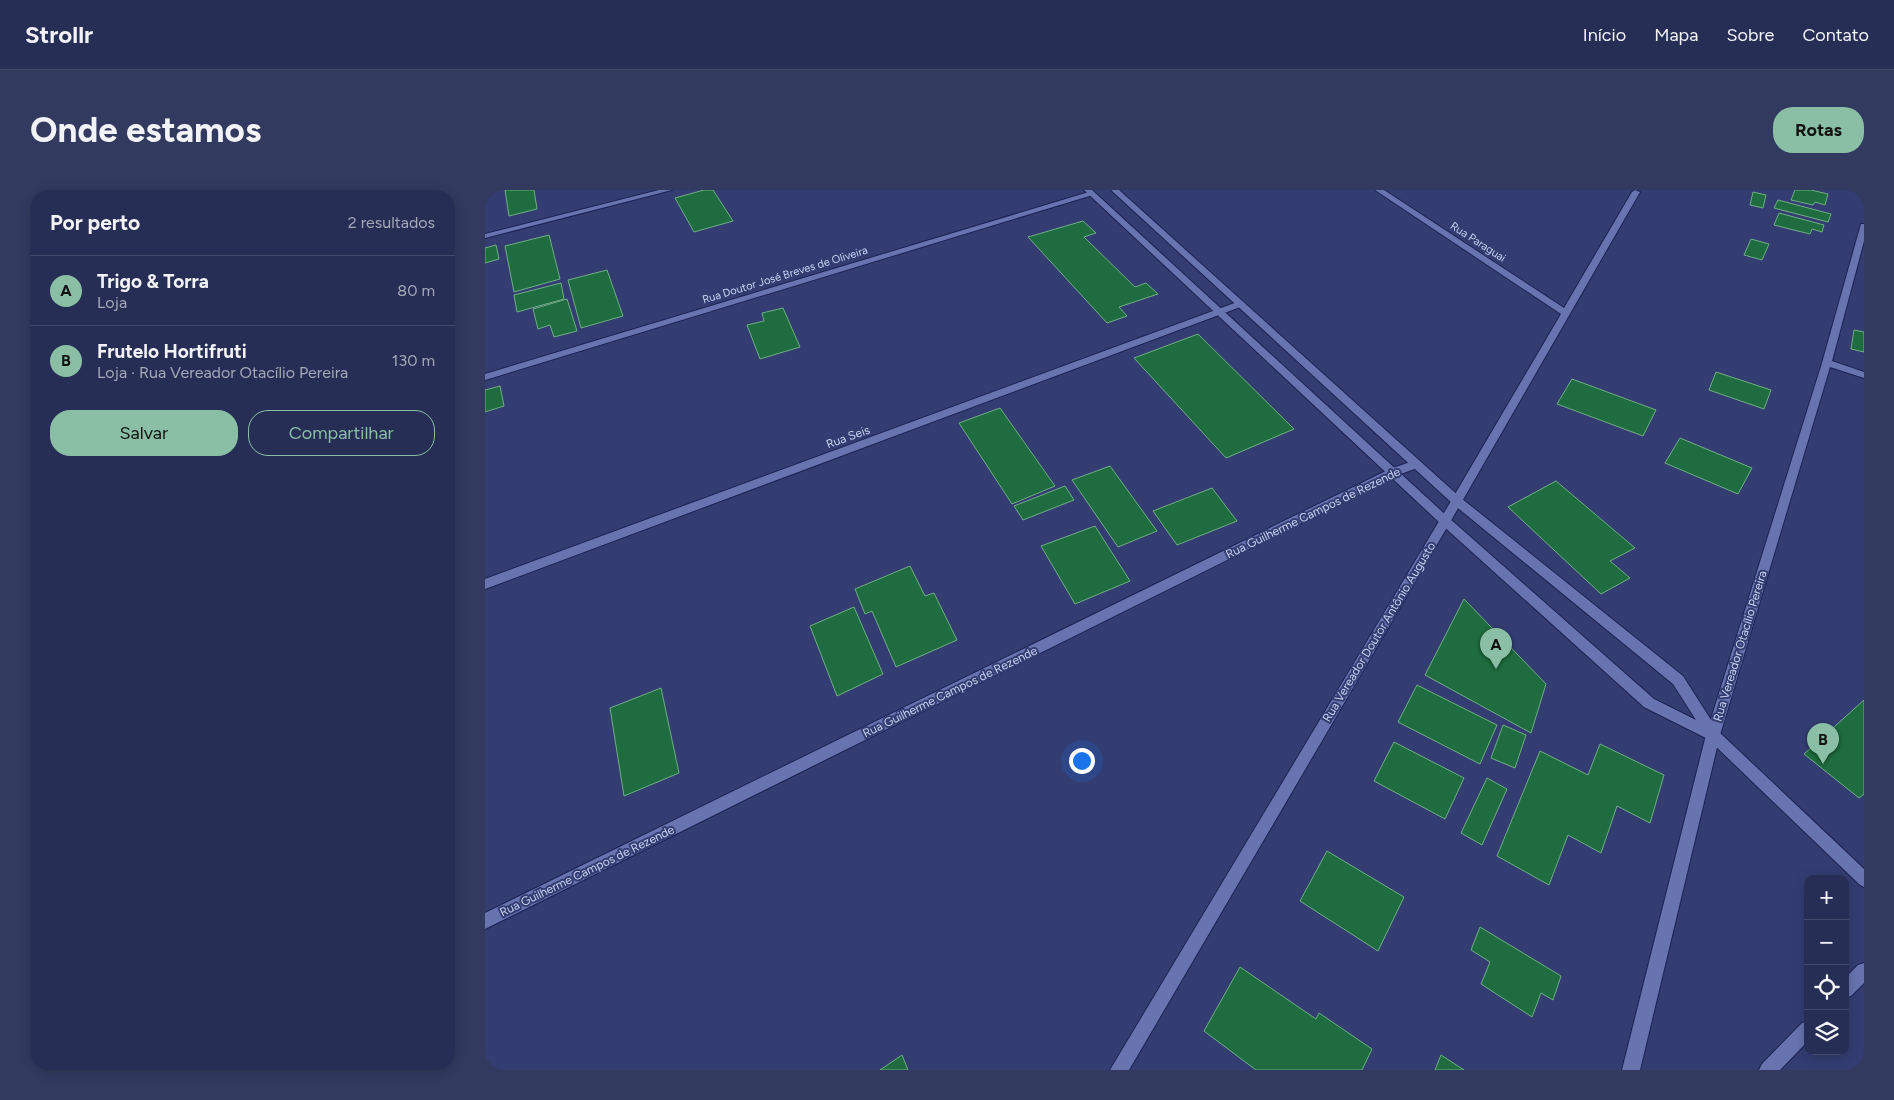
<!DOCTYPE html>
<html lang="pt">
<head>
<meta charset="utf-8">
<style>
  body { margin:0; font-family:Figtree,sans-serif; background:#323a60; color:#f1f3f6 }
  .controls { position:absolute; right:15px; bottom:15px; display:grid; overflow:hidden; border-radius:10px; box-shadow:0 2px 12px #0003 }
  .controls button { width:45px; height:45px; display:grid; place-items:center; padding:0; border:0; border-bottom:1px solid #424a6c; background:#262e56; color:#f1f3f6; font:25px sans-serif }
  .you { position:absolute; left:596px; top:570px; width:18px; height:18px; margin:-12px; border:4px solid #fff; border-radius:50%; background:#1a73e8; box-shadow:0 0 0 8px #1a73e833 }
  .badge { display:grid; place-items:center; width:32px; height:32px; border-radius:50%; background:#8abfa5; color:#111; font-size:16px; font-weight:700 }
  .pin { position:absolute; translate:-50% -41px; filter:drop-shadow(0 1px 2px #0008) }
  .pin::after { content:''; position:absolute; top:26px; width:18px; height:15px; background:inherit; clip-path:polygon(0 0,100% 0,50% 100%) }
  .list { margin:0; padding:0; list-style:none }
  h2 { display:flex; justify-content:space-between; align-items:center; height:65px; margin:0; padding:0 20px; font-size:21px }
  h2 small { font-size:16px; font-weight:400; color:#a4a8b9 }
  .list li { display:grid; grid-template-columns:32px 1fr auto; gap:15px; align-items:center; box-sizing:border-box; height:70px; padding:0 20px; border-top:1px solid #424a6c }
  .list b { display:block; font-size:19px; white-space:nowrap }
  .list p { margin:0; font-size:16px; white-space:nowrap; color:#a4a8b9 }
  .list em { font-size:16px; font-style:normal; color:#a4a8b9 }
  .actions { display:flex; gap:10px; padding:15px 20px }
  .actions a { flex:1; padding:11px 0; border:1px solid #8abfa5; border-radius:20px; text-align:center; font-size:18px; color:#8abfa5 }
  .actions .main { background:#8abfa5; color:#111 }
  .icon { flex:none; width:28px; height:28px; fill:none; stroke:currentColor; stroke-width:2; stroke-linecap:round; stroke-linejoin:round }
  .map { position:relative; flex:none; width:1379px; height:880px; overflow:hidden; border-radius:20px }
  header { display:flex; align-items:center; gap:30px; box-sizing:border-box; height:70px; padding:0 25px; background:#262e56; border-bottom:1px solid #424a6c }
  header strong { font-size:24px }
  nav { display:flex; gap:28px; margin-inline-start:auto; font-size:18px }
  .intro { display:flex; align-items:center; justify-content:space-between; box-sizing:border-box; height:120px; padding:0 30px }
  h1 { margin:0; font-size:35px }
  .button { padding:12px 22px; border-radius:20px; background:#8abfa5; color:#111; font-size:18px; font-weight:700 }
  main { display:flex; gap:30px; padding:0 30px }
  aside { flex:1; background:#262e56; border-radius:20px; box-shadow:0 2px 12px #0003 }
  .map>svg:first-child { display:block }
  .building { fill:#1e6c3f; stroke:#70af84 }
  .lines { fill:none; stroke-linecap:round; stroke-linejoin:round }
  .street-casing { stroke:#1c2254; stroke-width:2 }
  .secondary-casing { stroke:#1c2254; stroke-width:2 }
  .street { fill:#6874af; fill-rule:evenodd }
  .secondary { fill:#6874af; fill-rule:evenodd }
  .labels { text-anchor:middle; dominant-baseline:central; stroke-width:4; stroke-linejoin:round; paint-order:stroke }
  .far-street-label { font-size:11px; fill:#cad2f3; stroke:#333d72 }
  .street-label { font-size:12px; fill:#cad2f3; stroke:#333d72 }
</style>
</head>
<body>
<header>
<strong>Strollr</strong>
<nav><a>Início</a><a>Mapa</a><a>Sobre</a><a>Contato</a></nav>
</header>
<div class="intro"><h1>Onde estamos</h1><a class="button">Rotas</a></div>
<main>
<aside>
<h2>Por perto<small>2 resultados</small></h2>
<ul class="list">
<li><span class="badge">A</span><div><b>Trigo &amp; Torra</b><p>Loja</p></div><em>80 m</em></li>
<li><span class="badge">B</span><div><b>Frutelo Hortifruti</b><p>Loja · Rua Vereador Otacílio Pereira</p></div><em>130 m</em></li>
</ul>
<div class="actions"><a class="main">Salvar</a><a>Compartilhar</a></div>
</aside>
<div class="map">
<svg width="1379" height="880" viewBox="0 0 1379 880">
  <rect width="100%" height="100%" fill="#333d72"/>
  <path class="building" d="M20,0H49L52,19L24,26Z
    M219,0H228L248,31L209,42L190,8Z
    M1310,0H1326L1343,4L1340,15L1330,12L1328,15L1306,10Z
    M1268,2L1281,5L1278,18L1265,15Z
    M1293,10L1346,24L1343,32L1289,18Z
    M1294,23L1339,35L1337,42L1327,39L1325,44L1289,35Z
    M598,31L611,43L599,47L650,97L661,93L673,104L634,117L642,126L622,133L543,47Z
    M64,45L75,89L29,102L20,56Z
    M1266,49L1284,54L1277,70L1259,65Z
    M11,55L14,69L0,73V58Z
    M122,80L138,126L96,138L83,90Z
    M76,93L79,109L32,122L29,105Z
    M82,109L92,141L69,147L65,135L53,139L48,119Z
    M298,118L315,157L275,169L262,135L279,131L277,123Z
    M1369,140L1379,142V162L1366,159Z
    M713,144L809,239L741,268L649,168Z
    M1231,182L1286,200L1279,219L1224,200Z
    M1087,189L1171,220L1158,246L1072,214Z
    M15,196L19,216L0,222V200Z
    M515,218L570,296L527,314L474,233Z
    M1195,248L1267,278L1253,304L1180,273Z
    M625,276L672,341L633,357L587,290Z
    M1071,291L1150,358L1125,371L1145,388L1116,404L1023,317Z
    M580,296L589,310L538,330L529,316Z
    M727,298L752,331L692,355L668,321Z
    M610,336L645,391L590,414L556,356Z
    M425,376L440,406L449,403L472,450L411,477L387,421L380,424L370,399Z
    M979,409L1061,494L1046,543L940,485Z
    M369,417L398,484L352,506L325,436Z
    M932,495L1012,535L995,574L913,532Z
    M176,498L194,583L139,606L125,518Z
    M1379,510V604L1374,608L1319,564Z
    M1018,535L1041,545L1030,578L1006,568Z
    M909,552L979,588L960,629L889,591Z
    M1115,554L1179,585L1165,633L1132,616L1116,663L1083,645L1064,695L1012,666L1055,561L1103,585Z
    M1002,588L1022,599L997,655L976,643Z
    M842,661L919,707L893,761L815,711Z
    M995,737L1076,786L1068,810L1056,803L1047,827L996,794L1005,772L986,760Z
    M755,777L831,829L834,823L887,859L877,880H771L719,841Z
    M417,865L423,880H395Z
    M956,865L979,880H950Z"/>
  <g class="lines">
    <g class="street-casing">
      <path id="street" d="M174,0H187L0,48V44Z
        M890,0H899L1079,118L1147,2L1150,0L1155,2L964,334L644,880H625L956,328L1076,124Z
        M604,2L611,4L0,190V184Z
        M1376,34H1379V51L1347,171L1379,182V188L1345,177L1235,545L1155,880H1137L1221,545L1337,173Z
        M755,111L758,112V116L0,399V389Z
        M931,270L935,271L936,274L935,277L913,285L0,739V723L905,279Z
        M1379,773V793L1366,806L1360,808V788L1373,775Z
        M1323,831V851L1295,880H1274L1277,874L1317,833Z"/>
    </g>
    <g class="secondary-casing">
      <path id="secondary" d="M599,0H607L964,328L1169,509L1211,530L1188,494L968,314L626,0H634L976,308L1198,486L1233,541L1379,679V697L1374,694L1223,549L1159,517L956,334Z"/>
    </g>
    <use href="#street" class="street"/>
    <use href="#secondary" class="secondary"/>
  </g>
  <g class="labels">
    <g class="far-street-label">
      <text transform="translate(993 52) rotate(33)">Rua Paraguai</text>
      <text transform="translate(300 85) rotate(-17)">Rua Doutor José Breves de Oliveira</text>
    </g>
    <g class="street-label">
      <text transform="translate(363 247) rotate(-20)">Rua Seis</text>
      <text transform="translate(828 323) rotate(-26)">Rua Guilherme Campos de Rezende</text>
      <text transform="translate(894 442) rotate(-59)">Rua Vereador Doutor Antônio Augusto</text>
      <text transform="translate(1255 456) rotate(-73)">Rua Vereador Otacílio Pereira</text>
      <text transform="translate(465 502) rotate(-26)">Rua Guilherme Campos de Rezende</text>
      <text transform="translate(102 681) rotate(-26)">Rua Guilherme Campos de Rezende</text>
    </g>
  </g>
</svg>
<div class="controls">
<button>+</button>
<button>−</button>
<button><svg class="icon" aria-label="locate" viewBox="0 0 24 24"><circle cx="12" cy="12" r="6"/><path d="M12 2v4M12 18v4M2 12h4M18 12h4"/></svg></button>
<button><svg class="icon" aria-label="layers" viewBox="0 0 24 24"><path d="M12 4l9 5-9 5-9-5zM3 14l9 5 9-5"/></svg></button>
</div>
<div class="you"></div>
<div class="pin badge" style="left:1011px;top:479px">A</div>
<div class="pin badge" style="left:1338px;top:574px">B</div>
</div>
</main>
</body>
</html>
